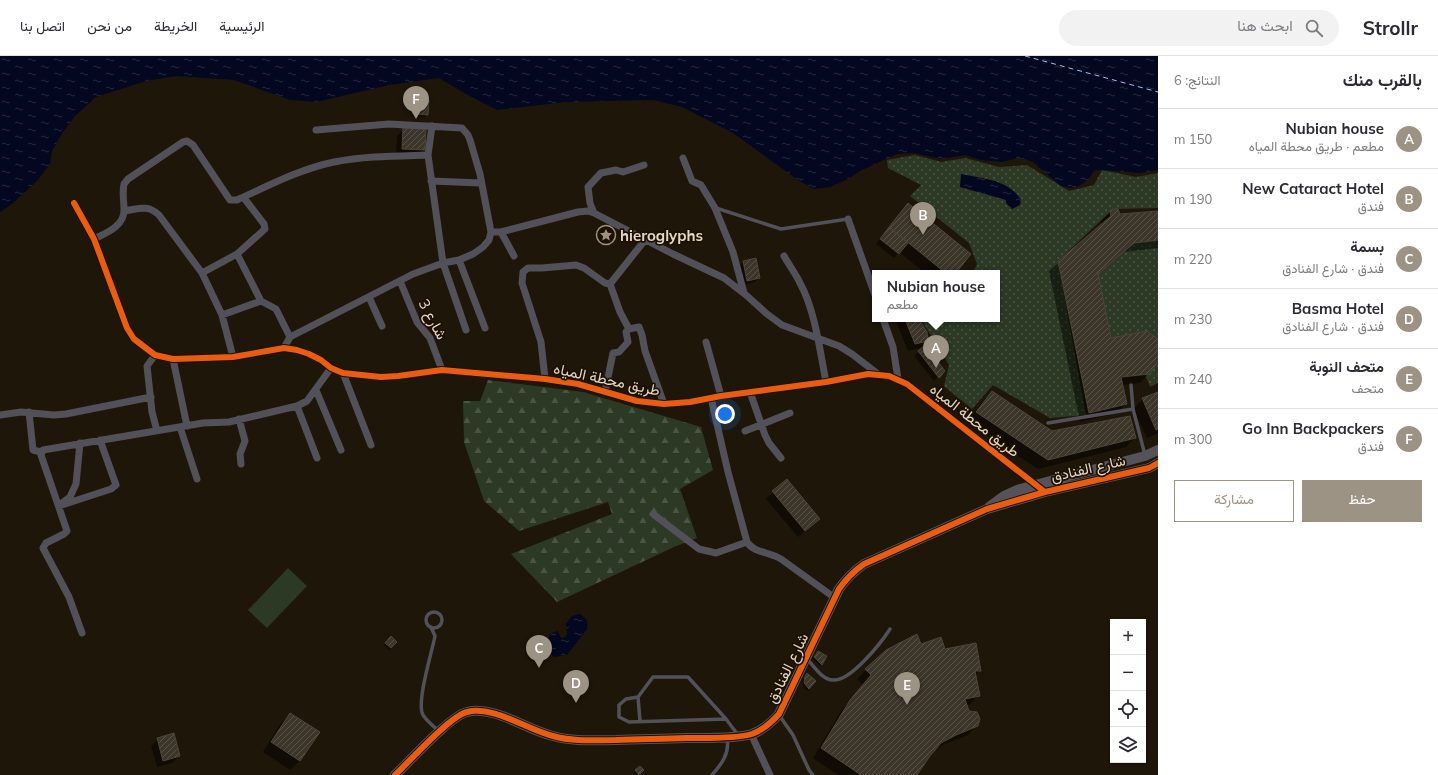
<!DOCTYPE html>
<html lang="ar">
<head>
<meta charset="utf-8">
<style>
  body { margin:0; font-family:Mulish,Vazirmatn,sans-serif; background:#f2f2f3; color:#2b2b33; direction:rtl }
  .controls { position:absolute; right:12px; bottom:12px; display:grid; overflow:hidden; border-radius:0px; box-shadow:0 1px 3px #0004 }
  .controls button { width:36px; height:36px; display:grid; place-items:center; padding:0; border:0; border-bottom:1px solid #e1e1e2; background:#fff; color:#2b2b33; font:20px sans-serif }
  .you { position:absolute; left:725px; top:358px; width:14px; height:14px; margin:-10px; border:3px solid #fff; border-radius:50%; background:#1a73e8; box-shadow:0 0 0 6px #1a73e833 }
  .badge { display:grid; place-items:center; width:26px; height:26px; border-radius:50%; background:#9c9384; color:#fff; font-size:13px; font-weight:700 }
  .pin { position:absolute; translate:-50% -33px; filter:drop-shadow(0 1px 2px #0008) }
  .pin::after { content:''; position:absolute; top:21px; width:14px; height:12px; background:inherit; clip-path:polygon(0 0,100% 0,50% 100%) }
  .popup { position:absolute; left:872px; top:214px; width:128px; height:52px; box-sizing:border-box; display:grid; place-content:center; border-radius:0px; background:#fff; filter:drop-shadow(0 1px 3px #0005); font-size:13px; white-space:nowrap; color:#7c7c81 }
  .popup b { font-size:15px; color:#2b2b33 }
  .popup::after { content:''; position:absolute; left:50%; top:100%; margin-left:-8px; border:8px solid transparent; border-top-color:#fff }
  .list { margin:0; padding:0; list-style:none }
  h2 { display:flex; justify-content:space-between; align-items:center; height:52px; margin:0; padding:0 16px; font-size:17px }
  h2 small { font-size:13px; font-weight:400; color:#7c7c81 }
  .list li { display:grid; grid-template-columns:26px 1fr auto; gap:12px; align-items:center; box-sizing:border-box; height:60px; padding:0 16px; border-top:1px solid #e1e1e2 }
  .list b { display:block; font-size:15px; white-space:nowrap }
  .list p { margin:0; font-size:13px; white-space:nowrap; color:#7c7c81 }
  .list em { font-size:13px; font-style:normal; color:#7c7c81 }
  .actions { display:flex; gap:8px; padding:12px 16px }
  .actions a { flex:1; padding:9px 0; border:1px solid #9c9384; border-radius:0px; text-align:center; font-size:14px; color:#9c9384 }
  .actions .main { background:#9c9384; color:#fff }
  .icon { flex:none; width:22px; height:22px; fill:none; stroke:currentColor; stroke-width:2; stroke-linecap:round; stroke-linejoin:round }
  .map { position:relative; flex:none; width:1158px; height:719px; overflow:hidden; direction:ltr }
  header { display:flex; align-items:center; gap:24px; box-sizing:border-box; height:56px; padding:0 20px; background:#fff; border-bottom:1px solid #e1e1e2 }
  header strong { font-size:19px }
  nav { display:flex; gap:22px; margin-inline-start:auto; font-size:14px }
  .search { width:280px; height:36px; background:#f2f2f3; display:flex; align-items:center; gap:10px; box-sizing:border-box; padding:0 14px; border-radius:22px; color:#7c7c81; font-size:15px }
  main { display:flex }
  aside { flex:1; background:#fff }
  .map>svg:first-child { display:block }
  .forest { fill:url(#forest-firs) }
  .park { fill:url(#park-dots) }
  .pitch { fill:#2c3a25 }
  .water { fill:url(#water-ripples) }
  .shadow { fill:#0007 }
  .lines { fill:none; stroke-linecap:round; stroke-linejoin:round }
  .ferry { stroke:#94c1fb; stroke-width:1; stroke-dasharray:5 4; stroke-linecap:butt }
  .building { fill:url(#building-hatch); stroke:#4c453a }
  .lane { stroke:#52515a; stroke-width:3.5 }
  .street { stroke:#52515a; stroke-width:7 }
  .secondary { stroke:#55525a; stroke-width:10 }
  .cycleway-casing { stroke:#1e1000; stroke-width:8 }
  .cycleway { stroke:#e95d12; stroke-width:6 }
  .labels { text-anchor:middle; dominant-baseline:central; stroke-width:3.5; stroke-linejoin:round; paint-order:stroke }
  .poi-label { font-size:15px; font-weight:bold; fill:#e0d7c7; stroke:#1e1000; text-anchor:start }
  .street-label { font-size:15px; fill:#e0d7c7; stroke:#1e1000 }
</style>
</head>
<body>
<header>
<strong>Strollr</strong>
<div class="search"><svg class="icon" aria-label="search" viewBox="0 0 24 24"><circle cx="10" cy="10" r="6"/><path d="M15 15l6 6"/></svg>ابحث هنا</div>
<nav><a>الرئيسية</a><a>الخريطة</a><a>من نحن</a><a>اتصل بنا</a></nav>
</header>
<main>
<aside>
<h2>بالقرب منك<small>النتائج: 6</small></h2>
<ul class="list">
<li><span class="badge">A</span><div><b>Nubian house</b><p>مطعم · طريق محطة المياه</p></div><em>150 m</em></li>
<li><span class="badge">B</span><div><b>New Cataract Hotel</b><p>فندق</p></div><em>190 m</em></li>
<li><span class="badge">C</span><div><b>بسمة</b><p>فندق · شارع الفنادق</p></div><em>220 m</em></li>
<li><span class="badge">D</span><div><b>Basma Hotel</b><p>فندق · شارع الفنادق</p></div><em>230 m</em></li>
<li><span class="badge">E</span><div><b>متحف النوبة</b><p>متحف</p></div><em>240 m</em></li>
<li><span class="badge">F</span><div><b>Go Inn Backpackers</b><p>فندق</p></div><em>300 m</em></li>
</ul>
<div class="actions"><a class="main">حفظ</a><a>مشاركة</a></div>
</aside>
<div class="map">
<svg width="1158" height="719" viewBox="0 0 1158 719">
  <defs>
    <pattern id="forest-firs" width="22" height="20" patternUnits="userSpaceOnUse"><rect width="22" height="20" fill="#2c3a25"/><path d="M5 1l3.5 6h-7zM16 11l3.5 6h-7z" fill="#4a5643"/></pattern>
    <pattern id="park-dots" width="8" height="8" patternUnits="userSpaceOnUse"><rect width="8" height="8" fill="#2c3a25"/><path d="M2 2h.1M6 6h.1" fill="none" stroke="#4a5643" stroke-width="1.8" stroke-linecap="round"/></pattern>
    <pattern id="water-ripples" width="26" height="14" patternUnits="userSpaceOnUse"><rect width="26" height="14" fill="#03071f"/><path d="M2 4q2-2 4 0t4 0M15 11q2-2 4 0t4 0" fill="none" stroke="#272a3e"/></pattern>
    <pattern id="building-hatch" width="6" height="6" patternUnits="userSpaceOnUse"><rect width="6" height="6" fill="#3c352a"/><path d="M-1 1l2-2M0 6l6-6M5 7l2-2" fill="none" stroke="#585247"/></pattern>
  </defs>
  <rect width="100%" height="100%" fill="#1e1609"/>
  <path class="forest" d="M488,324L583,336L701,371L713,414L680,433L697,482L674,491L557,546L511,498L612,458L608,446L519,475L484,445L464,386L463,345H480Z"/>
  <path class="park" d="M915,99L941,106L965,102L999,111L1027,109L1069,135L1094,129L1102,114L1136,121L1158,117V152L1113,153L1058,205L1086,359L1050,362L993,329L972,353L944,330L949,309L921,263H997V217H973L977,208L969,187L910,140L921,129L888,112L887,104Z
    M1158,184V283L1147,275L1111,282L1098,218L1134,187Z
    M1158,305V327L1150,331L1145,318H1150Z"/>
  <path class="pitch" d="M288,512L307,530L267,572L248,554Z"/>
  <path class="water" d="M0,0H1158V114L1140,117L1100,114L1094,115L1089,123L1079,130L1070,132L1061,130L1033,106L1025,103L1018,102L1002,106L980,104L965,99L941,103L914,97L897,98L860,115L848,123L831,131L814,133L798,124L733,77L682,51L653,44L565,46L497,54L466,38L439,22L390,29L316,46L290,44L234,24L177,20L146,25L96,41L75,60L63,76L52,95L50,108L37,125L12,148L0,156Z
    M961,118C981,122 1010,124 1021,144L1020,149L1012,153L1006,147V144L960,131Z
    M580,558L587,564L588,572L567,599L554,601L547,595L545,586L552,577L558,575L561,582L565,581L567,578L566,568L572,560Z"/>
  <path class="shadow" d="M414,45H428L427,59L425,61L412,60V47Z
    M404,73L424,93L417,100L396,99L397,80Z
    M908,149L970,198L955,217H925L899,196L894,202L876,188L899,158Z
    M1113,154L1119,159L1158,156V192L1124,196L1097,219L1110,284H1158V303L1149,317L1140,327L1122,329L1126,348L1117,357L1080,366L1049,215L1102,169L1101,165Z
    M755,204L759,222L755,226L743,229L739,211L743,206Z
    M898,263H918L927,285L920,292L908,295L896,265Z
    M919,296L943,315L934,325L914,300Z
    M992,336L1052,377L1135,382L1126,391L1038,413L967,366L982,346Z
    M1158,337V377L1147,382L1133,353L1143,343Z
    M787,424L819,463L798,481L766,443Z
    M391,582L396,586L389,594L384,589Z
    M920,589L945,594L980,614L975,620L978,640L969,649L966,650L968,655L977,669L968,679L945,688L933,695L916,719H838L813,702L841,655L863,629L857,623L886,595Z
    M816,598L821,608L820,610L813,603Z
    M805,620L815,625L807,635L804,632L802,626Z
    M291,658L300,705L290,714L263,696L281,667Z
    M158,683L179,700L172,707L157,711L151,690Z
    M640,711L643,714L638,719H636L634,717Z"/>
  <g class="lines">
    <path class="ferry" d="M1025,0L1158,36"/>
  </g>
  <path class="building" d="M414,44H429L428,59L413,58Z
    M403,72L426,73L425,94L402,93Z
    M908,147L971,198L956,217L951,214L949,217L945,213L943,215L889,171Z
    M1113,153H1118L1120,158L1158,155V184L1134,187L1098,218L1111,282L1147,275L1158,283V305L1150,318L1121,321L1127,348L1089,357L1058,205L1111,160L1110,155Z
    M889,171L908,187L899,198L880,183Z
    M756,202L760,222L747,225L743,205Z
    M905,263H919L927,276L928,285L915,288Z
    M925,289L945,315L939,322L918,295Z
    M992,335L1052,375L1130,360L1136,382L1048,404L976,356Z
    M1158,336V373L1156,374L1142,342Z
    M787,423L820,463L805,475L772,435Z
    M917,578L921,588L941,581L945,593L976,587L981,615H975L980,640L965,643L969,655L977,656L980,663L978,670L956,679L941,687L930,700L917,719H861L821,692L850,644L871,619L865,613L886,594Z
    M391,580L397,586L391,592L385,587Z
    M818,595L827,600L822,609L814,601Z
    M807,617L816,625L809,633L804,627L805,620Z
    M290,657L320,676L300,705L271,686Z
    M174,677L180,700L163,705L157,682Z
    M640,710L644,714L639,719L635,714Z"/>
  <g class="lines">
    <path class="lane" d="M716,152L781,173L848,163
      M1131,329L1133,353L1145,399
      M1048,367L1133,353
      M426 564a8 8 0 1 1 16 0a8 8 0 1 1-16 0Z
      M431,571L435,580C432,596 416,647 423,659C427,665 434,671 439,675
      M807,603C814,610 822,624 833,624C850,626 881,587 890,573
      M638,641L640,665
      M779,659L793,679L809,714L813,719
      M726,663L688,621H653L638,641L626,643L619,649V661L629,666L726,663L738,679
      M712,719C721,709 730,697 727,683"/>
    <path class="street" d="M428,99L443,207L466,274
      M683,102L692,125L701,129L715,152L733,196L744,237
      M431,125L481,127
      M74,147L94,183L127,272L134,283L155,299L173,303L233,301L284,292L297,294L309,298L321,304L331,312L343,317L381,321L398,320L442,314L545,323L578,328L637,345L664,348L690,346L721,340L826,326L868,318L889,320L907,328L1039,431
      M124,155C139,153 147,148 159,159L202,217L222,259L233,301
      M594,157L590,147L588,131L601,117L616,114L623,116L644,109
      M848,163L875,239
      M491,176H501L578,156L588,155L594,157L673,198L724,222L746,239L767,258L782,269L839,290L852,298L878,318
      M501,176L514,200
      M94,183C106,177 125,170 124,153C124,145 122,137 124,128L128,123L183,86L187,85L193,89L230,144H237C268,130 300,113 334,106C365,100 396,100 428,99L432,70
      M237,198L261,245L276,253L290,281
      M784,200C789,209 796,218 800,227C815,254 820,295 826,326
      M459,204L485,272
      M202,217L237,198L265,173L264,168L244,142
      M400,225L417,266L430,282L442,314
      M369,241L382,270
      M222,259L261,245
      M883,263L893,291L898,323
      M629,273L639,271L642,279L645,295L664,348
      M706,286L721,340
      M284,292L290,281L413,218L443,207L459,204L473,198L483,191L489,184L491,176L480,118L470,84L468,79L462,72L389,68L316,74
      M155,299L147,310L152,356L157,375
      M173,303L187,370
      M343,317L371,389
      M545,323L541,286L522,227L523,216L528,212H542L576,209L584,212L605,227L610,228L645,184
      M316,334L341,394
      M605,336L613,297L619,296L628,286L626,276L629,273L620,256L610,228
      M750,336L765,379L769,387L781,402
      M711,342L728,416L747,486C754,497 770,496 781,503L835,542
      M297,350L317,402
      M29,356L33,394L41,396
      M0,359L21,356L54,359L66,358L151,341
      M239,363L245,385L240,398L241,408
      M180,371L197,423
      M745,375L790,357
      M62,447L70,441L76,428L80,387
      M59,450L111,433L116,429L100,384
      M653,458L699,493L716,497L747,486
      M82,577L69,541L43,492L46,487L64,478L67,475L41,399L43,394L203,367L229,366L297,350L307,345L331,312
      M751,678L770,719"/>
    <path class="secondary" d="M989,451L1004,440L1017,434L1145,400L1158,394
      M395,719C410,705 450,660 467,656C494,649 527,674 553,680C574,686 595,684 616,684C640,683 663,683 686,682C704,682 736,683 752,678C763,674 771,667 779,658L839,533C846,523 854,515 864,508L987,453L1045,436L1149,412L1158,407"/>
    <g class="cycleway-casing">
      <path id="cycleway" d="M74,147L94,183L127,272L134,283L155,299L173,303L233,301L284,292L297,294L309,298L321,304L331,312L343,317L381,321L398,320L442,314L545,323L578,328L637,345L664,348L690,346L721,340L826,326L868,318L889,320L907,328L1045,436
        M395,719C410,705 450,660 467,656C494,649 527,674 553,680C574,686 595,684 616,684C640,683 663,683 686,682C704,682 736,683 752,678C763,674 771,667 779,658L839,533C846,523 854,515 864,508L987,453L1045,436L1149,412L1158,407"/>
    </g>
    <use href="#cycleway" class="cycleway"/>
  </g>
  <defs>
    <g id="sight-ring" transform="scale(1)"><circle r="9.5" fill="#1e1000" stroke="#9c9384" stroke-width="1.5"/><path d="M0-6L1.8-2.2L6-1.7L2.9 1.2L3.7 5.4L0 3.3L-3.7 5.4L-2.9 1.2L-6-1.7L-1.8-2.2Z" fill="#9c9384"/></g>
  </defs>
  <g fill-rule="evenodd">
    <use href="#sight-ring" x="606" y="179"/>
  </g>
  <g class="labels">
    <g class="poi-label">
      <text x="620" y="179">hieroglyphs</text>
    </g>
    <g class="street-label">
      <text transform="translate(433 263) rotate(62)">شارع 3</text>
      <text transform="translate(607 323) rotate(12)">طريق محطة المياه</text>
      <text transform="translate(975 364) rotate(38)">طريق محطة المياه</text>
      <text transform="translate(1088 412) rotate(-13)">شارع الفنادق</text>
      <text transform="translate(787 612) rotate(-64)">شارع الفنادق</text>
    </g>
  </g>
</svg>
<div class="controls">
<button>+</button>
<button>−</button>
<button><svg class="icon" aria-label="locate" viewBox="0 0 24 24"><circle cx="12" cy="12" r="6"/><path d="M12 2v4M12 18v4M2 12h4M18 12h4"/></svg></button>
<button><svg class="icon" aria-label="layers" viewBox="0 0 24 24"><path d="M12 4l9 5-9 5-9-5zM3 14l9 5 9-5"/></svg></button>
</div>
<div class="you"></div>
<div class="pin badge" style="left:936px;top:312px">A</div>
<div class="popup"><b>Nubian house</b>مطعم</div>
<div class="pin badge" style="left:923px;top:179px">B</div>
<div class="pin badge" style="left:539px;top:612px">C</div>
<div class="pin badge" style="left:576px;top:647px">D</div>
<div class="pin badge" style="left:907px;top:649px">E</div>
<div class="pin badge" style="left:416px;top:63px">F</div>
</div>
</main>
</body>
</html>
